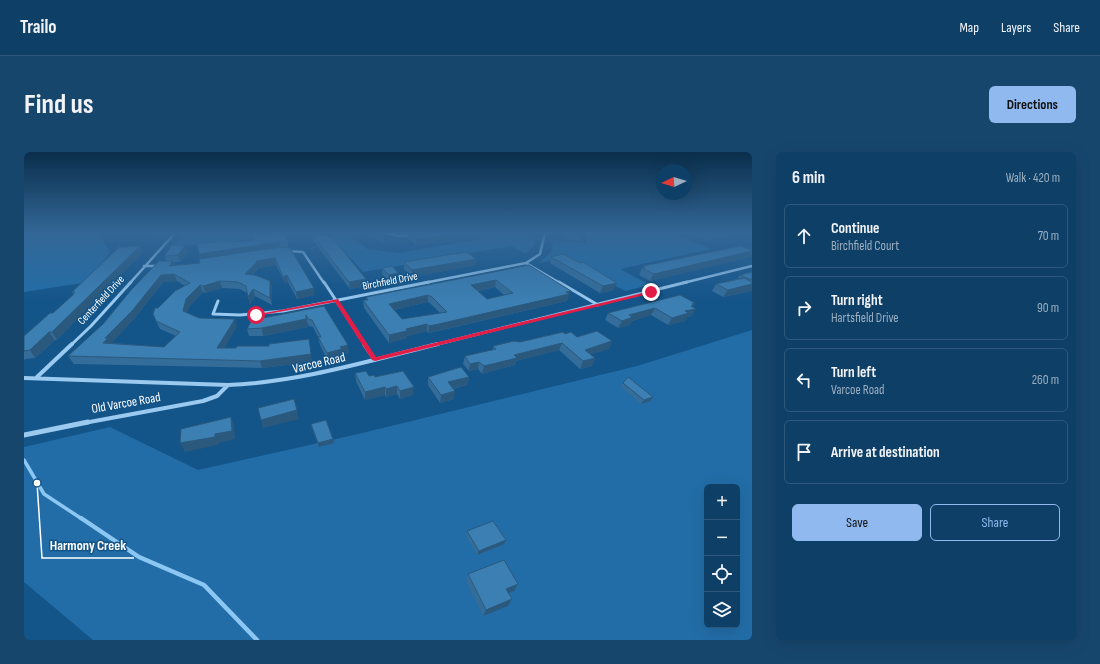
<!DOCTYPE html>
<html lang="en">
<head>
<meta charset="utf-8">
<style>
  body { margin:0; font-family:"Sofia Sans Condensed",sans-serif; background:#17466d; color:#f1f3f6 }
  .controls { position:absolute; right:12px; bottom:12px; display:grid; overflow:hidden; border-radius:6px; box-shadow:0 4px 16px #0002 }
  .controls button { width:36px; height:36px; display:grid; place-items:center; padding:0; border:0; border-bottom:1px solid #2e587b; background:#0e3f67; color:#f1f3f6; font:20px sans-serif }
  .compass { position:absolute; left:632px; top:12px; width:36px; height:36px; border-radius:50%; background:#0e3f67; box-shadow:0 4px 16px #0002; rotate:266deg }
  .stop { position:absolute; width:12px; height:12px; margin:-9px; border:3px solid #e11d48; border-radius:50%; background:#fff }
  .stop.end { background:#e11d48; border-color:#fff; box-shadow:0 1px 4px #0008 }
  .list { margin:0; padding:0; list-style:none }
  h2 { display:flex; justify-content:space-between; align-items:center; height:52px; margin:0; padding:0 16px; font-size:17px }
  h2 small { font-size:13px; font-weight:400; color:#9bafc0 }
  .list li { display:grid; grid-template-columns:26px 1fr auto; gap:12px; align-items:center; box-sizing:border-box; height:64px; margin:0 8px 8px; padding:0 8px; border:1px solid #2e587b; border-radius:6px }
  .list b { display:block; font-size:15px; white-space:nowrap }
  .list p { margin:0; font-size:13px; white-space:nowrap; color:#9bafc0 }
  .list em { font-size:13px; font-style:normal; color:#9bafc0 }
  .actions { display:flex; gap:8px; padding:12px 16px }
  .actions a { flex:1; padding:9px 0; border:1px solid #90b9f0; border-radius:6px; text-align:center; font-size:14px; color:#90b9f0 }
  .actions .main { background:#90b9f0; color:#111 }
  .icon { flex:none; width:22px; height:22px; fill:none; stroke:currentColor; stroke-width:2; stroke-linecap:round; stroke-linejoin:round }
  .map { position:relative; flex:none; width:728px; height:488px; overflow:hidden; border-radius:6px }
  header { display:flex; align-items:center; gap:24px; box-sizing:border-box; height:56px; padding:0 20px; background:#0e3f67; border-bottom:1px solid #2e587b }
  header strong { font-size:19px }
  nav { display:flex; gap:22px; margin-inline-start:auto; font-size:14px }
  .intro { display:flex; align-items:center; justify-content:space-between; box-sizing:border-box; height:96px; padding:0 24px }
  h1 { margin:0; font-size:28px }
  .button { padding:10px 18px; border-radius:6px; background:#90b9f0; color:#111; font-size:14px; font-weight:700 }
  main { display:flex; gap:24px; padding:0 24px }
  aside { flex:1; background:#0e3f67; border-radius:6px; box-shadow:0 4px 16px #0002 }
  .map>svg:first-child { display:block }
  .green { fill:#226da7; fill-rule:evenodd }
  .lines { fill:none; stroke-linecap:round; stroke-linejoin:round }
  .stream-far1 { stroke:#8cc7f3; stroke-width:3.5 }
  .stream { stroke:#8cc7f3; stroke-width:4.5 }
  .minor-far3 { stroke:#9acaf0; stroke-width:2.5 }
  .minor-far2 { stroke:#9acaf0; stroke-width:3 }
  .minor-far1 { stroke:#9acaf0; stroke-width:4 }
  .minor { stroke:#9acaf0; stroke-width:5 }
  .wall { fill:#346d9a; fill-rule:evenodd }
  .shaded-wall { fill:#2a597d }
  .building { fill:#3c7fb3; stroke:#2a597d; fill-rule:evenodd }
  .route { fill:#e11d48 }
  .labels { text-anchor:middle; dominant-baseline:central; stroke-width:3; stroke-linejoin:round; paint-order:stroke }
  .far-street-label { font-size:11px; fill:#fff; stroke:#135489 }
  .street-label { font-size:13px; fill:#fff; stroke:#135489 }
  .leader { fill:none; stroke:#fff; stroke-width:1.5 }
  .callout-dot { fill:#fff; stroke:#135489; stroke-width:1.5 }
  .callout-label { font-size:14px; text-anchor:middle; font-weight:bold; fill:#fff; stroke:#135489; stroke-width:3; stroke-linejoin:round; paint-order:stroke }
</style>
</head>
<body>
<header>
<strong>Trailo</strong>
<nav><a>Map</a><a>Layers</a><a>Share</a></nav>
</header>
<div class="intro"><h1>Find us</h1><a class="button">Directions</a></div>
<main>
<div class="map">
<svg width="728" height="488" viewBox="0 0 728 488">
  <rect width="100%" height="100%" fill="#135489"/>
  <path class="green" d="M0,81H75L86,100L64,130L0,140Z
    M191,81H291L149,95L157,83Z
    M304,81H324L343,97L375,101L457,87L449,81H478L511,84L510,93L502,102L487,94L339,120L312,90L287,97H285L310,88Z
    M561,81H648L687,97L596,117L626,133L601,139L540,106L515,111L527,100L529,88L562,92Z
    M661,81H696L705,84L682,89Z
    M728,178V488H69L0,430V295L86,275L174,318L334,282L613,214ZM683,335H713V473H683Z"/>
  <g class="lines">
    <path class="stream-far1" d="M0,308L20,342L58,367"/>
    <path class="stream" d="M57,366L115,405L180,433L233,488"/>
    <path class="minor-far3" d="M362,81L375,84L389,83
      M263,99L279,100L300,131
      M502,111L536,131
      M120,114H135
      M106,131L151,81
      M400,131L502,111L516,102L521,81
      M659,131L728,114"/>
    <path class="minor-far2" d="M300,130L341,193
      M535,130L574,153
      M194,149L189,162L216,163L259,159L405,130
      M47,193L67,174L107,130
      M410,193L663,130"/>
    <path class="minor-far1" d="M340,192L351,208
      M13,225L48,192
      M0,226L204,233C276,230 344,209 414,192
      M60,271L179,249L193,244L204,233"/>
    <path class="minor" d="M0,283L64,270"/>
  </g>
  <path class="wall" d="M125,81H137L134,83Z
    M154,81H173L170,83Z
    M286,81H291L342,127L343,134L326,137L287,86Z
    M340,81H359L361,83V89L359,91Z
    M384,81H453V82L431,88L392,93L384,86Z
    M496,81H510V82Z
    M539,81H556L557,82L555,89L543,87V85L540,84Z
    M230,89L264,90V96L291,143L273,147L264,130L261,131L252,113L234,116V117L229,123L246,129L248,136V153L231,144L226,152L223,141L216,137L198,136L181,141L179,140L165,155L163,161L175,166L213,174L200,196L288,210L238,216L50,212L44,204L79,172L142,109L140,104L164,100L156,110H150L151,113L176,111V107L175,102ZM153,129L161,134L134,156L132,169L136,177L152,184L140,195L87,191L111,166L139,130Z
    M728,98V101L726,105L626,129L615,123L619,114Z
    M119,100L33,188H31L11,206L2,207L0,208V184L29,161L49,143L48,140Z
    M527,105L590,138L576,141L526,111Z
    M452,107L451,113L388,125L380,117V110Z
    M505,113L544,146L543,149L414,179L404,181L403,179L383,184V186L365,191L340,156L339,148H342V145ZM471,135L480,143L463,147L454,139ZM404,150L407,152L416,161L378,167L370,158Z
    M358,116L374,128L365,129L358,122Z
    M728,120V137L727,139L699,145L688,139L692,132L713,127L716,123Z
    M671,151L669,155L668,164L663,165L661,169L644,173L627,163L608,169L606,173L594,176L581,168L584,161Z
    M300,154L325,201L318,202V205L304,209L296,193L294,185L289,175L285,174L283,171L284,175L239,184H225L223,177L239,166Z
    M541,182L553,185L588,189L585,197L566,202L571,206L568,214L556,217L535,198L492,209L491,213L458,222L454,217L445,219L439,212L441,204L469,198V194L496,190Z
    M379,219L389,243L376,247L373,242L362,245L361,243L341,248L332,229L331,221L351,225Z
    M404,225H445L443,233L429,237L430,247L416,251L404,233Z
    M599,231L629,245L626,249L617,252L597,235Z
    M287,272L310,291L295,295L288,276Z
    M443,379L482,388L480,392L453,403L442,383Z
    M444,422L490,439L484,441L488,447L484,454L459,464L442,429Z"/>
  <path class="shaded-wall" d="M436,81H453V82L431,88L392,93V87Z
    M361,83V89L359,91V85Z
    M255,90L257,96L177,108L175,102Z
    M116,94L119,100L33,188L28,180Z
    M161,94L164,100L156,110L154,103Z
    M728,99V101L726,105L626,129L630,122Z
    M251,106L252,113L234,116V117L223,129L221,122L232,109Z
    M452,107L451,113L388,125V118Z
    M149,109L152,116L145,114Z
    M374,121V128L365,129V123Z
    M150,122L153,129L139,130L111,166L87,192L79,191L81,186L137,123Z
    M263,123L264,130L261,131L259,125Z
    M342,127L343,134L326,137L325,130Z
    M472,128L471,135L446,140L447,133Z
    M196,129L198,136L181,141L179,134Z
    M246,129L248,136V153L246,146Z
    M593,131L590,138L576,141L579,134Z
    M728,132V137L727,139L699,145L704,138Z
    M176,133L179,140L165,155L162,166L159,159L162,147Z
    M290,136L291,143L273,147L272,140Z
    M229,137L231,144L226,152L224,145Z
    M547,139L543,149L404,181L405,174Z
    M404,143V150L365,159V152Z
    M671,151L668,158L672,157L668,164L663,165L661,169L644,173L648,166L668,152Z
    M631,156L627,163L608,169L606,173L594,176L598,169L605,163Z
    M282,163L284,175L239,184L238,176Z
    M211,167L213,174L196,204L193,196Z
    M403,172V179L383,184V186L365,191V183L382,177Z
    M25,180L31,188L11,206L6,198Z
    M285,187L288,210L238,216L236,209Z
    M588,189L585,197L558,205L561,198Z
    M538,191L535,198L492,209L491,213L458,222L460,214L490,203Z
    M324,193L325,201L318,202V205L304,209L303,201L316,195Z
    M571,206L568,214L556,217L559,209Z
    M455,210L454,217L445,219L446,212Z
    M445,225L443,233L423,238L424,230Z
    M373,234V242L362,245V237Z
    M361,235V243L341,248V240Z
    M390,235L389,243L376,247V239Z
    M431,239L430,247L416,251L417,243Z
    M629,245L626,249L617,252L620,248Z
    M273,258L275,267L239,276L237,268Z
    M207,265L210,273L211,287L195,291L194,293L161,300L156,291L191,282Z
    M309,287L310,291L295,295L294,291Z
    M482,388L480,392L453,403L455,399Z
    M494,432L490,439L478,444L482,437Z
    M488,447L484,454L459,464L462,458Z"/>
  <path class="building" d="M259,81L264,90H255L175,102L173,92L189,90L230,89V84Z
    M287,81H291L308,85L342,127L325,130Z
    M351,81H359L361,83L359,85Z
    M386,81H436L431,82L392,87Z
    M545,81H556L557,82Z
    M148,93L161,94L154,103L140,104Z
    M116,94L28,180H25L6,198L0,199V184L26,161H29L50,142H49L51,140H48L95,95Z
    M716,94L728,98V99L630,122L618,116L621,115L619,114Z
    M256,95L266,96L290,136L272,140L263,123L259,125L251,106L232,109L233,110L221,122L231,123L246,129V146L229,137L224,145L222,134L214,130L196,129L179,134L176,133L162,147L159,159L175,166L211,167L193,196H212L213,194H245V192L285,187L287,202L236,209L44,204L79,172L107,138L135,109H149L145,114L176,111L175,107ZM150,122L166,131L151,139L134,156H131L129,162L132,169L156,180L140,195L79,191L84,186H81L108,159L137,123Z
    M443,100L452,107L388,118L380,110L422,103Z
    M539,102L556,111L559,110L593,131L579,134L527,105Z
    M505,113L547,139L542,140L545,142L415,172L405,174L403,172L382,177L383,179L365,183L339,148H344L342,145ZM472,128L489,141L463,147L447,133ZM404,143L408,145L423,160L378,167L365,152Z
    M368,114L374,121L365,123L358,116Z
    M728,120V128L716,123Z
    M720,126L728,130V132L704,138L692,132Z
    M656,143L671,151L668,152L670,153L667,154L672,157L661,159L665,161L648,166L631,156L605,163L609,165L598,169L584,161Z
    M300,154L324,193L316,195L318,197L303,201L294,185H297L288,168L284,167L282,163V167L238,176L223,177L229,166H239Z
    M573,179L588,189L561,198L571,206L559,209L538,191L490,203L493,206L460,214L455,210L446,212L441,204L472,197L469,194L490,189L496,190L539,180L541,182L547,180L553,185Z
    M437,215L445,225L424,230L431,239L417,243L404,225Z
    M342,219L345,224L350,223L351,225L379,219L390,235L376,239L373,234L362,237L361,235L341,240L331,221Z
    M604,225L629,245L620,248L599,231Z
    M270,247L273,258L237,268L234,256Z
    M207,265L208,279L191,282V285L156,291L157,277Z
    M302,268L309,287L294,291L287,272Z
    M469,369L482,388L455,399L443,379Z
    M480,408L494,432L482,437L488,447L462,458L444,422Z"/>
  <linearGradient id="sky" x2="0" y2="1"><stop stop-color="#0a2e4b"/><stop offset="0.54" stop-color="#336797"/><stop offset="1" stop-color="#336797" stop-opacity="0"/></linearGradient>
  <rect width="728" height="149" fill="url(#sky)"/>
  <path class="route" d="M627,139L629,141L351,209L348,208L311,150L232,164L230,163L314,147L352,205Z"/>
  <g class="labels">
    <g class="far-street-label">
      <text transform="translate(366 129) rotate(-11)">Birchfield Drive</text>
      <text transform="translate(77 148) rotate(-47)">Centerfield Drive</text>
    </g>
    <g class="street-label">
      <text transform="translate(295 211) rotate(-13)">Varcoe Road</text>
      <text transform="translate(102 251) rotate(-10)">Old Varcoe Road</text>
    </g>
  </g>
  <path class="leader" d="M13 331L18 406H110"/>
  <circle class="callout-dot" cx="13" cy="331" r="4"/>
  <g class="callout-label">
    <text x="64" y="398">Harmony Creek</text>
  </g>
</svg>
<div class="controls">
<button>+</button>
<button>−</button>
<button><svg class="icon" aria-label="locate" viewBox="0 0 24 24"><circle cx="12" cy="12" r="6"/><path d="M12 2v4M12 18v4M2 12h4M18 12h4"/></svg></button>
<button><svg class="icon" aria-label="layers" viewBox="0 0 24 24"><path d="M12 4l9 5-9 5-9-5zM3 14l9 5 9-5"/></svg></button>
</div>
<svg class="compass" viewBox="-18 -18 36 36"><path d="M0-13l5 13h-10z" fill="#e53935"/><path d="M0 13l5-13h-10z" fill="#9bafc0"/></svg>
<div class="stop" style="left:232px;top:163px"></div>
<div class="stop end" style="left:627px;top:140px"></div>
</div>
<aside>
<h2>6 min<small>Walk · 420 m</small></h2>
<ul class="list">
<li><svg class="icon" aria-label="ahead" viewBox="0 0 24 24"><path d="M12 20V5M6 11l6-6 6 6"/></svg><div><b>Continue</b><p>Birchfield Court</p></div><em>70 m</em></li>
<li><svg class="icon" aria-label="right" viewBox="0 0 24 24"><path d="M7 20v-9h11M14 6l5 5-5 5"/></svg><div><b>Turn right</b><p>Hartsfield Drive</p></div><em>90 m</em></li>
<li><svg class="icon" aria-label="left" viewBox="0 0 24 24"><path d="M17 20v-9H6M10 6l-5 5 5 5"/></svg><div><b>Turn left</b><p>Varcoe Road</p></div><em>260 m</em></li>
<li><svg class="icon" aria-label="arrive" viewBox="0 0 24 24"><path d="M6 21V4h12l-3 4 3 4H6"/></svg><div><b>Arrive at destination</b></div></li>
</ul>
<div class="actions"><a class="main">Save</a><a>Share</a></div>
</aside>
</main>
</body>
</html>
